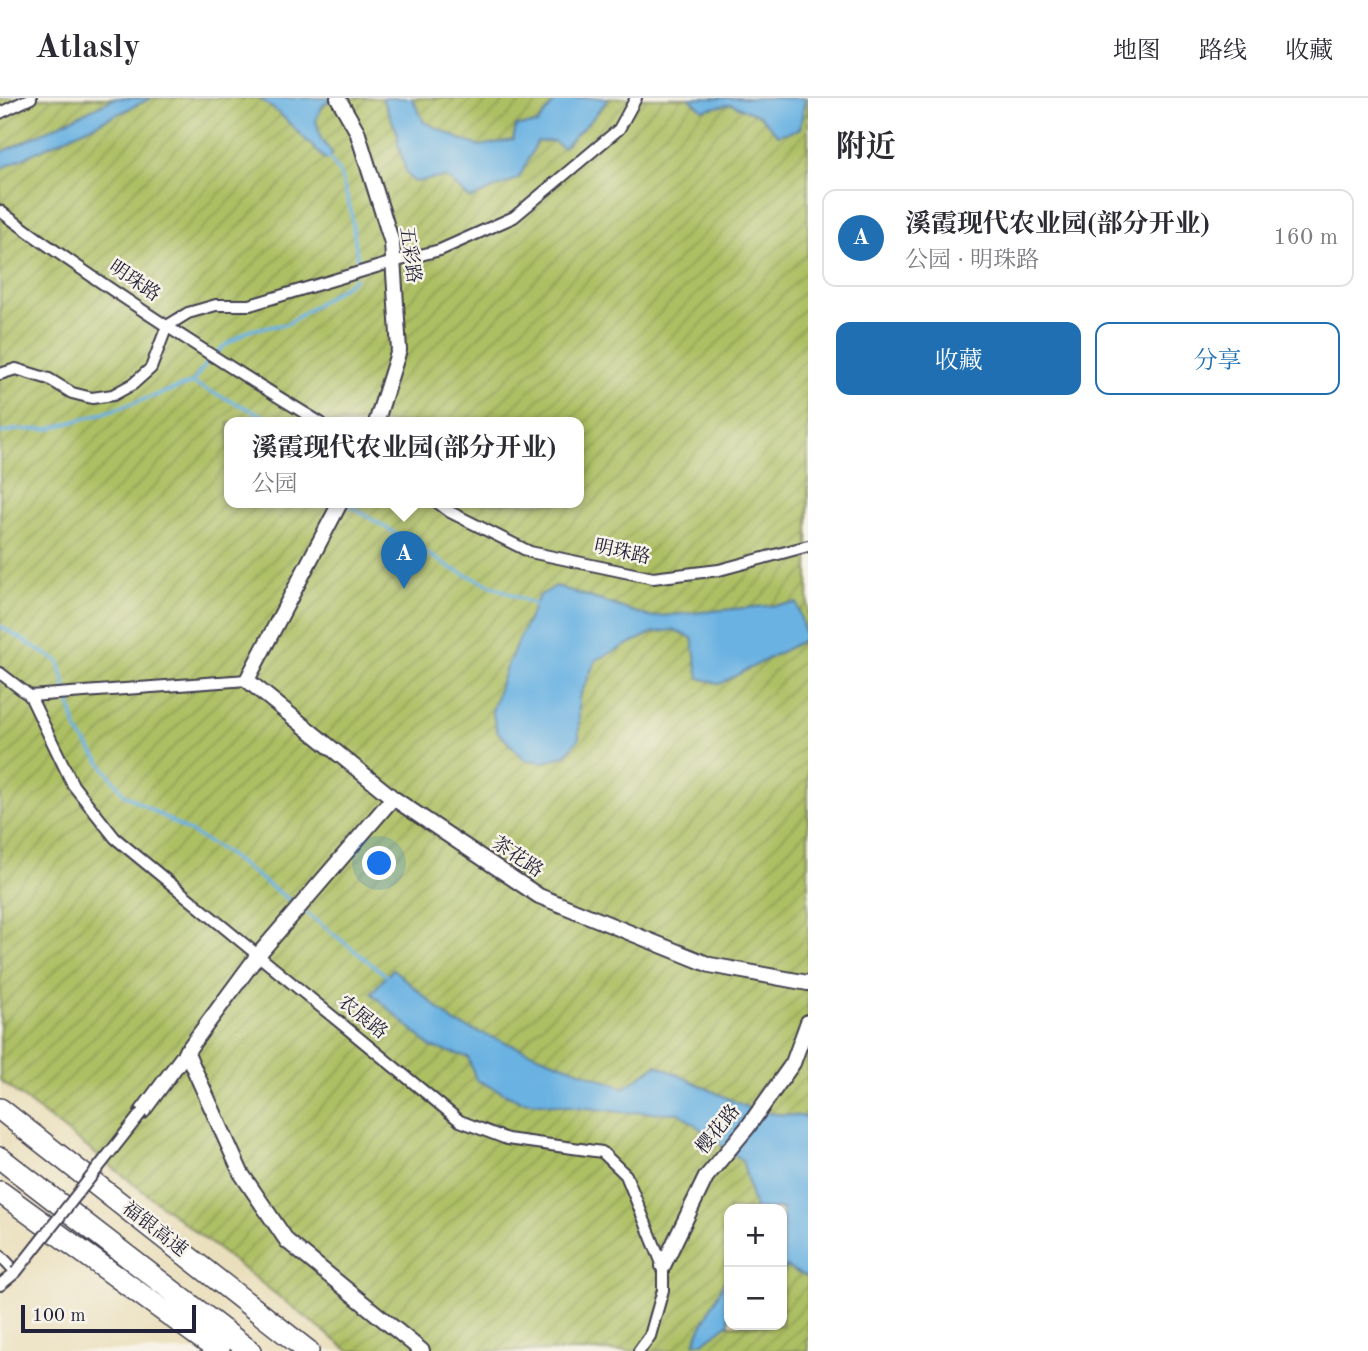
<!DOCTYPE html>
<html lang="zh">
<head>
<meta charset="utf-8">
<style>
  body { margin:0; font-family:"Old Standard TT","Noto Serif SC",serif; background:#f2f2f3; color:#2b2b33 }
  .controls { position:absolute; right:21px; bottom:21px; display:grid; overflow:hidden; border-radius:14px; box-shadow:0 2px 5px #0004 }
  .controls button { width:63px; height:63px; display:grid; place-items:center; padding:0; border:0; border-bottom:2px solid #e1e1e2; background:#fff; color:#2b2b33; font:35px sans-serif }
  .scale { position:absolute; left:21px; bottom:18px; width:175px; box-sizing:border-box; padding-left:7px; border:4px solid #22223b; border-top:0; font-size:19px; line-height:24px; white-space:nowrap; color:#22223b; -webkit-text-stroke:5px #f7f3e8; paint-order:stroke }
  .you { position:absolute; left:380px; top:766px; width:24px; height:24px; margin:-18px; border:5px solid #fff; border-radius:50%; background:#1a73e8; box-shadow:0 0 0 10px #1a73e833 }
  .badge { display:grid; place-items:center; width:46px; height:46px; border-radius:50%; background:#1f6fb2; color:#fff; font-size:23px; font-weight:700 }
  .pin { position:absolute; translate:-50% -58px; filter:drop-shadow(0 2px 4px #0008) }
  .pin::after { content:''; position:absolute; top:37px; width:24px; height:21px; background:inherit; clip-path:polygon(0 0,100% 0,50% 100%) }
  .popup { position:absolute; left:224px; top:319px; width:360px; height:91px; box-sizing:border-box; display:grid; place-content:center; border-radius:14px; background:#fff; filter:drop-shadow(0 2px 5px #0005); font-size:23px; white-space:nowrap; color:#7c7c81 }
  .popup b { font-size:26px; color:#2b2b33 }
  .popup::after { content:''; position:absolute; left:50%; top:100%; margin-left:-14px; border:14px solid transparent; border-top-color:#fff }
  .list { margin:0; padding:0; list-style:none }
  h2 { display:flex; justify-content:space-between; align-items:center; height:91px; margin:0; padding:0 28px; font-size:30px }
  h2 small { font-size:23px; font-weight:400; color:#7c7c81 }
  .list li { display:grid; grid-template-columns:46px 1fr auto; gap:21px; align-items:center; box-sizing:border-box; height:98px; margin:0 14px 14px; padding:0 14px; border:2px solid #e1e1e2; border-radius:14px }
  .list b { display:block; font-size:26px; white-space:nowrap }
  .list p { margin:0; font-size:23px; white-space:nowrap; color:#7c7c81 }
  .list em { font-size:23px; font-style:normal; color:#7c7c81 }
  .actions { display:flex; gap:14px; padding:21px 28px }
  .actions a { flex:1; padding:16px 0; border:2px solid #1f6fb2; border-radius:14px; text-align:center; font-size:24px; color:#1f6fb2 }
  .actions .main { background:#1f6fb2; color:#fff }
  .map { position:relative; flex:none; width:808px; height:1253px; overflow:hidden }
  header { display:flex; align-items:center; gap:42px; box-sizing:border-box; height:98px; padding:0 35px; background:#fff; border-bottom:2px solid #e1e1e2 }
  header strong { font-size:33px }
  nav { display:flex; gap:38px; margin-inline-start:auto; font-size:24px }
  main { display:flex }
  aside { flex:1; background:#fff }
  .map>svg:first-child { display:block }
  .garden { fill:url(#garden-furrows); stroke:#68704f; stroke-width:2; fill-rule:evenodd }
  .water { fill:#6bb2e2; stroke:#466a8e; stroke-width:2 }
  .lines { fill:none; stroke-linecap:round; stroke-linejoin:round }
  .stream { stroke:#6bb2e2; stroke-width:3.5 }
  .minor-casing { stroke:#403e4e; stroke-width:14 }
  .tertiary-casing { stroke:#403e4e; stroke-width:18 }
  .motorway-casing { stroke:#403e4e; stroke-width:24 }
  .minor { stroke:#fff; stroke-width:10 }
  .tertiary { stroke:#fff; stroke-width:14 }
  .motorway { stroke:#fff; stroke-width:21 }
  .minor-bridge-casing { stroke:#403e4e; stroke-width:14; stroke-linecap:butt }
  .minor-bridge { stroke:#fff; stroke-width:10 }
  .labels { text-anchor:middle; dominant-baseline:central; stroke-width:5; stroke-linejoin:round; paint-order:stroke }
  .street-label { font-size:19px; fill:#22223b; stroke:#f7f3e8 }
</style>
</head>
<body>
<header>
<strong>Atlasly</strong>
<nav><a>地图</a><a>路线</a><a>收藏</a></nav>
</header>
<main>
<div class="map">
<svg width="808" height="1253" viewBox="0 0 808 1253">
  <defs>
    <pattern id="garden-furrows" width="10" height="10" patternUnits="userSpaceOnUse" patternTransform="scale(1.75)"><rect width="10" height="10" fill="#adbf63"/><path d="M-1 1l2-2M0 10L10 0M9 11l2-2" fill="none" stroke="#8c9b53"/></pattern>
  </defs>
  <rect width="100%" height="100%" fill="#f7f3e8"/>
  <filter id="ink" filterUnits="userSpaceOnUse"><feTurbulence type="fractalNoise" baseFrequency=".0143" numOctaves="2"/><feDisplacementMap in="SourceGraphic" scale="14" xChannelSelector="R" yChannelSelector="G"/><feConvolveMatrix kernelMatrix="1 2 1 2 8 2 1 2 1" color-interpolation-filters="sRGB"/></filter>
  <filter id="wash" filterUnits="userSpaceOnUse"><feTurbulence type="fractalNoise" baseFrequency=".00686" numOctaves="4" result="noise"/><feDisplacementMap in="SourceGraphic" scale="28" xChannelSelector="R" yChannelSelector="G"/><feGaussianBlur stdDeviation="1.57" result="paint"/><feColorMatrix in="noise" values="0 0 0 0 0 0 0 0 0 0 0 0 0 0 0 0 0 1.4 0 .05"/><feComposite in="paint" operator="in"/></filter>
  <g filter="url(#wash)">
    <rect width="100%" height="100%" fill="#eadfbc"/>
    <path class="garden" d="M0,0H808V1253H349L0,982ZM229,325H579V405H229ZM729,1111H782V1227H729Z"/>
    <path class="water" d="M115,0H152L0,71V55Z
      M259,0H334L323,7L316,22L321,41L333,56L326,62L281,17Z
      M382,0H412L424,24L460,41L479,48L513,42L516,28L537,26L555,3L554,0H609L592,21L563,50L553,43L537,44L519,80L470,101L446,79L414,84L407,76L398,46V36Z
      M689,0H805L800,31L778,37L760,18L731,6L703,12Z
      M556,488L650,519L797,505L806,541L720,586L699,580L692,540L673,532L652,535L596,562L579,600V640L566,657L546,664L525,662L497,633L492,613L505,572L539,498Z
      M393,871L455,925L624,990L657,967L757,1014L808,1019V1180L786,1169L782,1175V1111H755L742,1062L679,1015L623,1014L521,1003L476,982L468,959L431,949L371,895Z
      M729,1174V1225L703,1245L694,1244Z"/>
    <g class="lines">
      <path class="stream" d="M328,58L340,75L351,113L359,173
        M192,285L264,318L270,325
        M0,335L14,332L49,331L110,313L192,285L208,263L224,248L250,232L287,226L352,183L355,180
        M346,405L451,470L536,507
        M0,528L59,564L77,633L124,696L223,753L297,808
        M303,812L388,879"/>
    </g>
  </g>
  <g filter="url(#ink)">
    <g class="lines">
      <g class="minor-casing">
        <path id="minor" d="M0,15L31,0
          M0,113C103,189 212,259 321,325
          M0,276L16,271L49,281L72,295L92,300L113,297L133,286L151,270L167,228L188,215L216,207H250L393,164L440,152L514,119L619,31L636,0
          M438,405L450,414L530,454L653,480L719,472L808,448
          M0,575L30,598L73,687L115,740L460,1023L507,1041L602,1054L626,1077L663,1168V1192L650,1238L639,1253
          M30,598L247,582
          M0,1157L16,1174L0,1187"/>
      </g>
      <g class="tertiary-casing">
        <path id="tertiary" d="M338,0L357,33L392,145L399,252L376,325
          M340,405L247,582L393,700L539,798L710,867L808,885
          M186,953L241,1075L287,1143L422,1253
          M142,1014L258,857L393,700
          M663,1168L706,1079L747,1030L793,965L808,924"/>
      </g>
      <g class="motorway-casing">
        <path id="motorway" d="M0,1011L308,1253
          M0,1060L250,1253
          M0,1094L219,1253"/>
      </g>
      <use href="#minor" class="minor"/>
      <use href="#tertiary" class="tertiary"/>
      <use href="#motorway" class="motorway"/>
      <g class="minor-bridge-casing">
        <path id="minor-bridge" d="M16,1174L142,1014"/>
      </g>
      <use href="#minor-bridge" class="minor-bridge"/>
    </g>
  </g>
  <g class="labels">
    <g class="street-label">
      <text transform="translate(409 157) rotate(82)">五彩路</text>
      <text transform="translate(134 184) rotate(34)">明珠路</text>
      <text transform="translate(622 455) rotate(12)">明珠路</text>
      <text transform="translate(517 760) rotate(34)">茶花路</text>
      <text transform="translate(362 920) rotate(39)">农展路</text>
      <text transform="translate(719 1032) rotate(-51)">樱花路</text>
      <text transform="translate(154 1132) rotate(38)">福银高速</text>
    </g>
  </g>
</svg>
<div class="controls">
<button>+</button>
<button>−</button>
</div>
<div class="scale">100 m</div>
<div class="you"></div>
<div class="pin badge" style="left:404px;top:491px">A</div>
<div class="popup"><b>溪霞现代农业园(部分开业)</b>公园</div>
</div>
<aside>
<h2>附近<small></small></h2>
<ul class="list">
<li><span class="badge">A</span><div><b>溪霞现代农业园(部分开业)</b><p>公园 · 明珠路</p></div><em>160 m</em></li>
</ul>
<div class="actions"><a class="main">收藏</a><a>分享</a></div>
</aside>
</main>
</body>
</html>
